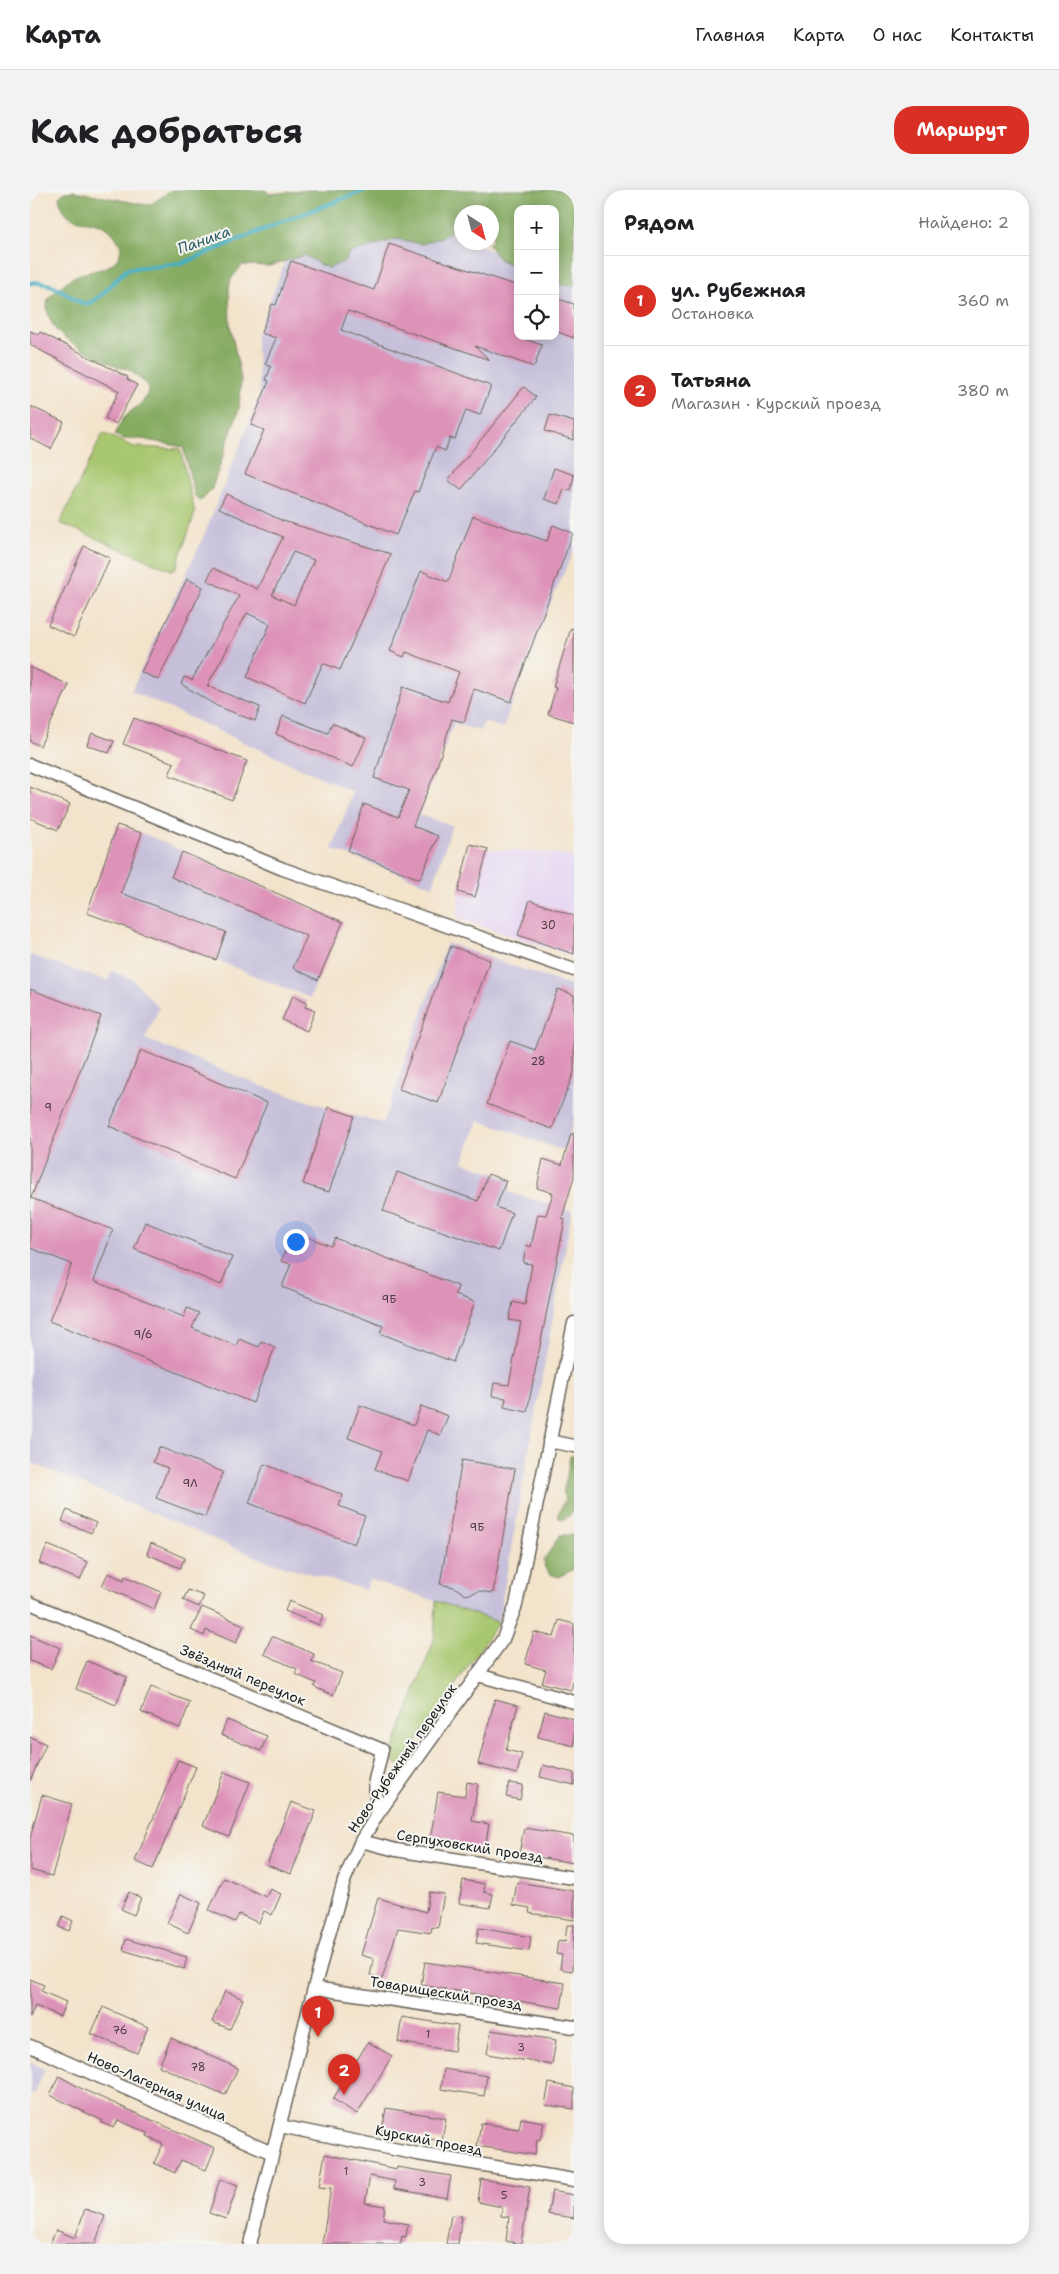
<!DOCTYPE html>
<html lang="ru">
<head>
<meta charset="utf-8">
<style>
  body { margin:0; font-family:"Shantell Sans",sans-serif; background:#f2f2f2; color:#202124 }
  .controls { position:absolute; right:15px; top:15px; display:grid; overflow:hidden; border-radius:10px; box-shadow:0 2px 12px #0003 }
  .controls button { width:45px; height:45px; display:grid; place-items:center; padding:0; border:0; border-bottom:1px solid #e0e0e0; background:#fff; color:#202124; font:25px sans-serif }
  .compass { position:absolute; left:424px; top:15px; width:45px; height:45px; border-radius:50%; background:#fff; box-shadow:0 2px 12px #0003; rotate:144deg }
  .you { position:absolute; left:265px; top:1051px; width:18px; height:18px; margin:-12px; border:4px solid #fff; border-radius:50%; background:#1a73e8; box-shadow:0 0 0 8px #1a73e833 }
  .badge { display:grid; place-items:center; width:32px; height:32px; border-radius:50%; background:#d93025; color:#fff; font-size:16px; font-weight:700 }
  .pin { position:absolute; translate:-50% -41px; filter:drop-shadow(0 1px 2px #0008) }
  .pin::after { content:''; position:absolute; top:26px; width:18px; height:15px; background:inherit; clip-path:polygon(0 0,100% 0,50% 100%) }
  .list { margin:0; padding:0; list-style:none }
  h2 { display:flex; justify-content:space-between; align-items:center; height:65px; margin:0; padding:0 20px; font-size:21px }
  h2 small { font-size:16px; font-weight:400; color:#757577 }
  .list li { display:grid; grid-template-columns:32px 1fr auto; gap:15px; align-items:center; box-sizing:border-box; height:90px; padding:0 20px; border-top:1px solid #e0e0e0 }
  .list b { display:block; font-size:19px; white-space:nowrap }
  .list p { margin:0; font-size:16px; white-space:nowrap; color:#757577 }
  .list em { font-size:16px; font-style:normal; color:#757577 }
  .icon { flex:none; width:28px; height:28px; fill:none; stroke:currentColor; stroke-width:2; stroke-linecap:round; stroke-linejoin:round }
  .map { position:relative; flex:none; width:544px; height:2054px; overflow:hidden; border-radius:20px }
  header { display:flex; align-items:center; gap:30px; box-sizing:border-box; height:70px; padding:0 25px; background:#fff; border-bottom:1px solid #e0e0e0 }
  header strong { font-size:24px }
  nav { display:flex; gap:28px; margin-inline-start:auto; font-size:18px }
  .intro { display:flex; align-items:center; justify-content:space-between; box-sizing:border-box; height:120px; padding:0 30px }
  h1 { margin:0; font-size:35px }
  .button { padding:12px 22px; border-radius:20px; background:#d93025; color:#fff; font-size:18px; font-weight:700 }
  main { display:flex; gap:30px; padding:0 30px }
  aside { flex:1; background:#fff; border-radius:20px; box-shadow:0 2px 12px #0003 }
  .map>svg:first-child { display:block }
  .built { fill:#e3d3f2 }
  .industrial { fill:#c6c0da }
  .green { fill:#a9c76f; stroke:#627246 }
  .forest { fill:#86ac62; stroke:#51643f }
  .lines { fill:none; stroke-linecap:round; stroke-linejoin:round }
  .stream { stroke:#43aec1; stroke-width:4.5 }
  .building { fill:#dd92b8; fill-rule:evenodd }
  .minor-casing { stroke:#676259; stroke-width:15 }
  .minor { stroke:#fff; stroke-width:12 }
  .labels { text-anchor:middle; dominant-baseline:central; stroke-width:4; stroke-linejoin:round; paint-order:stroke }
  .number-label { font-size:11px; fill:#4c3a43 }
  .street-label { font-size:14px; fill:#1c1c1c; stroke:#f6f6f2 }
  .water-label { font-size:15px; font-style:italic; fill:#2e5e66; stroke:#f6f6f2 }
</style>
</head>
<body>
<header>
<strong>Карта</strong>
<nav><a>Главная</a><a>Карта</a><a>О нас</a><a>Контакты</a></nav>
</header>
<div class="intro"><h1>Как добраться</h1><a class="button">Маршрут</a></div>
<main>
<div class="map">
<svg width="544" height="2054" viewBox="0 0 544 2054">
  <rect width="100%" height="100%" fill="#f6f6f2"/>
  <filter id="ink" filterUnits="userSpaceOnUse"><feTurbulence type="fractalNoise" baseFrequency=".02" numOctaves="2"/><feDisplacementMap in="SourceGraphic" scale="10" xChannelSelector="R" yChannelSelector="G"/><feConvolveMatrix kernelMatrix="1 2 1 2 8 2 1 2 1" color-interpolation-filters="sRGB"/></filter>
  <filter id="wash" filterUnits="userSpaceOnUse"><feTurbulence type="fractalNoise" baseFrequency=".0096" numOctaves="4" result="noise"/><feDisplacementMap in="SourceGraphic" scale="20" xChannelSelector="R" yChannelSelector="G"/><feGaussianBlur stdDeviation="1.12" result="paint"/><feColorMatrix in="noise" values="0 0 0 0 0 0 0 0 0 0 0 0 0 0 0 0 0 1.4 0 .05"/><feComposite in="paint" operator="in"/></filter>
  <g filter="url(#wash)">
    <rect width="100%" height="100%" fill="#f3e3cb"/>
    <path class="built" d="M440,654L458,659L531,664L544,668V767L428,728V702Z"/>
    <path class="industrial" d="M407,37L431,48L432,52L443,53L488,72V146H525V89L544,97V359L512,433L473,538L454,532L450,541L424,533L389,625L422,635L403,696L302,659L323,602L101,501L173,348L230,205L226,146L258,65Z
      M87,635L112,643L313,732L280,808L186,770L57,723Z
      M417,753L544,797V929L534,961L448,930L433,972L482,990L478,1002L542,1021L468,1432L339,1389L336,1400L234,1370L0,1272V765L78,791L82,781L102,789L129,818L115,849L232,896L324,926L353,933Z
      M0,1872L15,1879L4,1905L0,1903Z"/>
    <path class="green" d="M73,243L104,257L150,259L165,323L146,378L141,380L30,333Z
      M406,1411L468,1432L372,1573L368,1575L360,1568L404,1450Z"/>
    <path class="forest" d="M141,0H235L240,4L278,0H544V96L525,94V19H488V78L469,69L458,54L462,52V22H432L431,35L411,47L392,54L366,49L319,63L315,71L299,78L290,75L275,65L239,76L212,75L201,89L199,98L200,135L211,189L209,219L181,301L171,311L165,306L153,257L112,249H94L85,245C88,239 90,231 95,227C105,216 120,212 118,195L98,179L88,177C70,167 48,158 31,145C25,140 20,131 18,123C15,110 19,106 29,98C35,93 40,88 48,85C62,80 89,80 91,59C91,55 87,49 85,46C70,25 51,36 37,24C33,20 30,13 29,7L35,2L43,1L116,15L123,13Z
      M540,1266H544V1318L540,1325L534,1330L527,1327L535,1309L533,1300L536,1292Z
      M530,1345H544V1379L529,1387L520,1384L515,1378L514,1370Z"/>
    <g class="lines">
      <path class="stream" d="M0,93C20,90 36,104 53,114L62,112L70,106L97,79L153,73L244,35L336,0"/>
    </g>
    <g id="blocks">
      <path class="building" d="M359,54L488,96V147L512,155L504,177L445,156L460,170L318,121L311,140L461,196L450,225L436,220L425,249L420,248L415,261L406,257L388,302L385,301L366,345L215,284L234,240L221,235L239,191L236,190L241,177L235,174L246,148L231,143L242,114L246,115L261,71L344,100Z
        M525,108L544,114V148L525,141Z
        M0,141L9,145L10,142L98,187L97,189L107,195L86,234L75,228L89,201L0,155Z
        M494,197L506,207L431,300L418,290Z
        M0,216L34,232L21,259L0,248Z
        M520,225L544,232V250L515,241Z
        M524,278L544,285L541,301L534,299L529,314L514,309Z
        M196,304L253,331L361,364L310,480L293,473L275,513L217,487L240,434L217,423L177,496L230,517L225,531L187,516L151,494L154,487L162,490L209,406L177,390L183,378L227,399L253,347L189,318ZM263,362L284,370L264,415L242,405Z
        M443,326L517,351L523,335L543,343L481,512L444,499L434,532L422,529L405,583L384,633L383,636L408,646L390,689L318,661L334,614L368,627L379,600L344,588L373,497L418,512L429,482L376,462L374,467L360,461L391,381L418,392Z
        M54,356L80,368L44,447L18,435Z
        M157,389L173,397L128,490L111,482Z
        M541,438L544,439V532L518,524L526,498L523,497Z
        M0,477L39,495L10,556L0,551Z
        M253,526L298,543L302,533L336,548L323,577L246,544Z
        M104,528L217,571L202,610L139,585L144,573L93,554Z
        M62,543L84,551L79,563L57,555Z
        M0,597L40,614L28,640L0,628Z
        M87,635L112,643L91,703L196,742L186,770L57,723Z
        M440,654L458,659L445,707L428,702Z
        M152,662L313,732L288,790L263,778L277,746L141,687Z
        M500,710L544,726V764L488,745Z
        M421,756L460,770L408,913L369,899Z
        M0,799L71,826L1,1008L83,1040L64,1091L154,1127L157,1118L169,1123L162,1138L206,1156L209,1149L229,1157L231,1151L245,1157L223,1213L19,1131L42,1074L0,1058Z
        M528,799L544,805V882L522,939L457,914L480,851L505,860Z
        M263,805L277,812L275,817L285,821L277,841L252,830Z
        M111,860L237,913L205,989L79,936Z
        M298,917L324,926L299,1002L273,994Z
        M541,944H544V987L532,1028L535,1029L497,1222L474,1217L476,1208L462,1206L464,1193L479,1195L491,1132L479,1130L483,1112L495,1115L502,1074L493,1073L496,1055L501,1057L508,1024L516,1025L523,1003L507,998L513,969L532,975Z
        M367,982L448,1011L458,984L476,991L466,1017L482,1023L469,1061L353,1021Z
        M115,1032L202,1067L191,1095L104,1059Z
        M272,1045L301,1056L305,1048L428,1096L425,1105L445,1112L423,1172L350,1143L353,1136L252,1097L261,1074L251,1071L258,1053L267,1056Z
        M330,1215L384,1235L391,1216L418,1226L410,1245L397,1240L378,1291L345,1279L352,1261L318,1248Z
        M129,1257L193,1282L175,1327L126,1308L138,1278L123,1272Z
        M432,1270L485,1279L463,1403L449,1401L436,1405L424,1397L410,1394Z
        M234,1274L313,1305L309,1316L335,1326L324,1354L219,1313Z
        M37,1320L66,1333L61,1343L32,1331Z
        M121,1353L155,1368L150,1378L117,1364Z
        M18,1355L58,1372L50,1390L9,1373Z
        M78,1383L94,1390L95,1386L131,1402L124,1419L72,1396Z
        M158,1400L174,1406L169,1417L153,1410Z
        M259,1411L293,1425L289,1435L255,1421Z
        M172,1417L214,1435L206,1453L176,1440L174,1446L161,1440Z
        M529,1430L544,1434V1489L541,1500L512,1493L516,1480L495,1474L504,1442L524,1447Z
        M0,1445L30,1458L21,1479L0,1471Z
        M242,1446L284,1464L281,1471L312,1483L303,1505L284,1497L286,1493L265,1484L267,1479L234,1464Z
        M57,1471L97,1487L86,1515L46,1499Z
        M121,1497L160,1512L150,1538L111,1522Z
        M465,1509L488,1515L476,1560L492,1564L487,1584L448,1574Z
        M515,1521L544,1529V1556L508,1547Z
        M197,1530L237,1546L231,1561L191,1545Z
        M0,1547L16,1554L0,1591Z
        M148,1570L166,1577L123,1679L105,1671Z
        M513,1575L544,1583V1595L510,1587Z
        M194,1582L220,1592L199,1647L173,1636Z
        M437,1592L448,1594L442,1631L459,1634L455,1659L400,1650L408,1602L435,1606Z
        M479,1593L493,1595L490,1610L476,1607Z
        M12,1605L42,1614L22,1686L0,1680V1648Z
        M261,1612L286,1621L261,1684L237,1675Z
        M494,1638L544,1646V1673L489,1664Z
        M194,1688L236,1707L240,1699L251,1704L242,1725L234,1721L229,1733L209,1724L205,1732L179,1720Z
        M433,1690L455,1694L454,1702L463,1704L460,1718L429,1713Z
        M487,1692L544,1701V1730L499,1723L500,1718L483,1715Z
        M99,1702L111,1708L104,1725L91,1719Z
        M399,1702L414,1704L408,1738L402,1737L401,1743L368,1738L352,1789L340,1785L344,1769L331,1765L348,1708L396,1722Z
        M151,1704L171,1713L158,1743L137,1733Z
        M33,1726L43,1731L39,1741L29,1737Z
        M537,1735H544L542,1781L530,1779L532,1765L526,1764L528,1751L535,1752Z
        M449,1738L501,1747L499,1761L446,1753Z
        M96,1749L157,1767L154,1779L93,1760Z
        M395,1772L535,1793L531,1818L391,1795Z
        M0,1789L14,1795L11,1801L36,1812L30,1826L5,1816L0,1828Z
        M195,1801L213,1809L200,1839L182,1832Z
        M73,1817L118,1837L107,1863L61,1844Z
        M372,1827L428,1836L424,1861L368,1852Z
        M461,1840L526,1850L522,1875L457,1864Z
        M141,1848L208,1878L195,1905L129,1876Z
        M338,1852L362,1866L327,1924L303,1909Z
        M414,1879L457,1886L454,1906L411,1899Z
        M29,1886L54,1900L185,1958L176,1980L151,1970L145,1983L124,1973L133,1954L117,1946L118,1943L88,1930L84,1938L72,1933L73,1931L20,1905Z
        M519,1893L544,1898V1919L515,1915Z
        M356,1918L416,1928L412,1951L352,1941Z
        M491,1928L514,1932L510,1950L507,1949L505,1965L447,1956L451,1933L489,1939Z
        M295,1964L367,1979V1977L421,1986L417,2008L364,1999L365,1991L340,1986L335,2013L355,2016L353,2029L378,2034L376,2047L372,2046L371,2054H292L301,1998L289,1997Z
        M190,1989L208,1995L196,2029L179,2023Z
        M451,1989L500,1997L491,2054L476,2051L479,2027L471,2026L472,2017L448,2012Z
        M522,2001L544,2005V2028L518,2024Z
        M55,2019L75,2026L65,2054H20L26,2040L45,2048Z
        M421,2025L432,2026L428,2054H416Z"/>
    </g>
  </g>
  <g filter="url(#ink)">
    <use href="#blocks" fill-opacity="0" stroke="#676259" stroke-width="1"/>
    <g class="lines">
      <g class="minor-casing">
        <path id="minor" d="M0,575L253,679L544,780
          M519,1251L544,1256
          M0,1413L352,1560L345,1590L347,1625
          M448,1485L544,1512
          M331,1651L366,1660L544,1688
          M284,1798L544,1837
          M0,1856L242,1963
          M250,1936L388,1964L544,1990
          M220,2054L284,1798L314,1691L331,1651L347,1625L473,1449L486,1415L544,1133"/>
      </g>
      <use href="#minor" class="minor"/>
    </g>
  </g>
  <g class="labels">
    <g class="number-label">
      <text x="518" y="735">30</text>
      <text x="508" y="871">28</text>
      <text x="18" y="917">9</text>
      <text x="359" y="1109">9Б</text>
      <text x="113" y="1144">9/6</text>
      <text x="160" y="1293">9Л</text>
      <text x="447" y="1337">9Б</text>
      <text x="90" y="1840">76</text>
      <text x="398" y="1844">1</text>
      <text x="491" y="1857">3</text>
      <text x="168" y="1877">78</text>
      <text x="316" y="1981">1</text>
      <text x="392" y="1992">3</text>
      <text x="474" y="2005">5</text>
    </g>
    <g class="street-label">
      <text transform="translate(213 1485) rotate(23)">Звёздный переулок</text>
      <text transform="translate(372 1568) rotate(-55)">Ново-Рубежный переулок</text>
      <text transform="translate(440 1656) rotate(9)">Серпуховский проезд</text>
      <text transform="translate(416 1803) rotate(9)">Товарищеский проезд</text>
      <text transform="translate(127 1896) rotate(24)">Ново-Лагерная улица</text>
      <text transform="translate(399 1950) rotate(11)">Курский проезд</text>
    </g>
    <g class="water-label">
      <text transform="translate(174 50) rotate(-20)">Паника</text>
    </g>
  </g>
</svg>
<div class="controls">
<button>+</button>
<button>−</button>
<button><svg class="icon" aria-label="locate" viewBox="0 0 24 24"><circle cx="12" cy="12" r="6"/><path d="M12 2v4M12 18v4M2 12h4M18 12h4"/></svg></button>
</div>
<svg class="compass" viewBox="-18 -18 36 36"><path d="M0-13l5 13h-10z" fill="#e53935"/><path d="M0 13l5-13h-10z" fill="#757577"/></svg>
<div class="you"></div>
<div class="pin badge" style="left:288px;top:1847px">1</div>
<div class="pin badge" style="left:314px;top:1905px">2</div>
</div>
<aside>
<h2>Рядом<small>Найдено: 2</small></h2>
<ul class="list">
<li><span class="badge">1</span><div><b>ул. Рубежная</b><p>Остановка</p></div><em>360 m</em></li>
<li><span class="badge">2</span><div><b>Татьяна</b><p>Магазин · Курский проезд</p></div><em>380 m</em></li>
</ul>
</aside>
</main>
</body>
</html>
